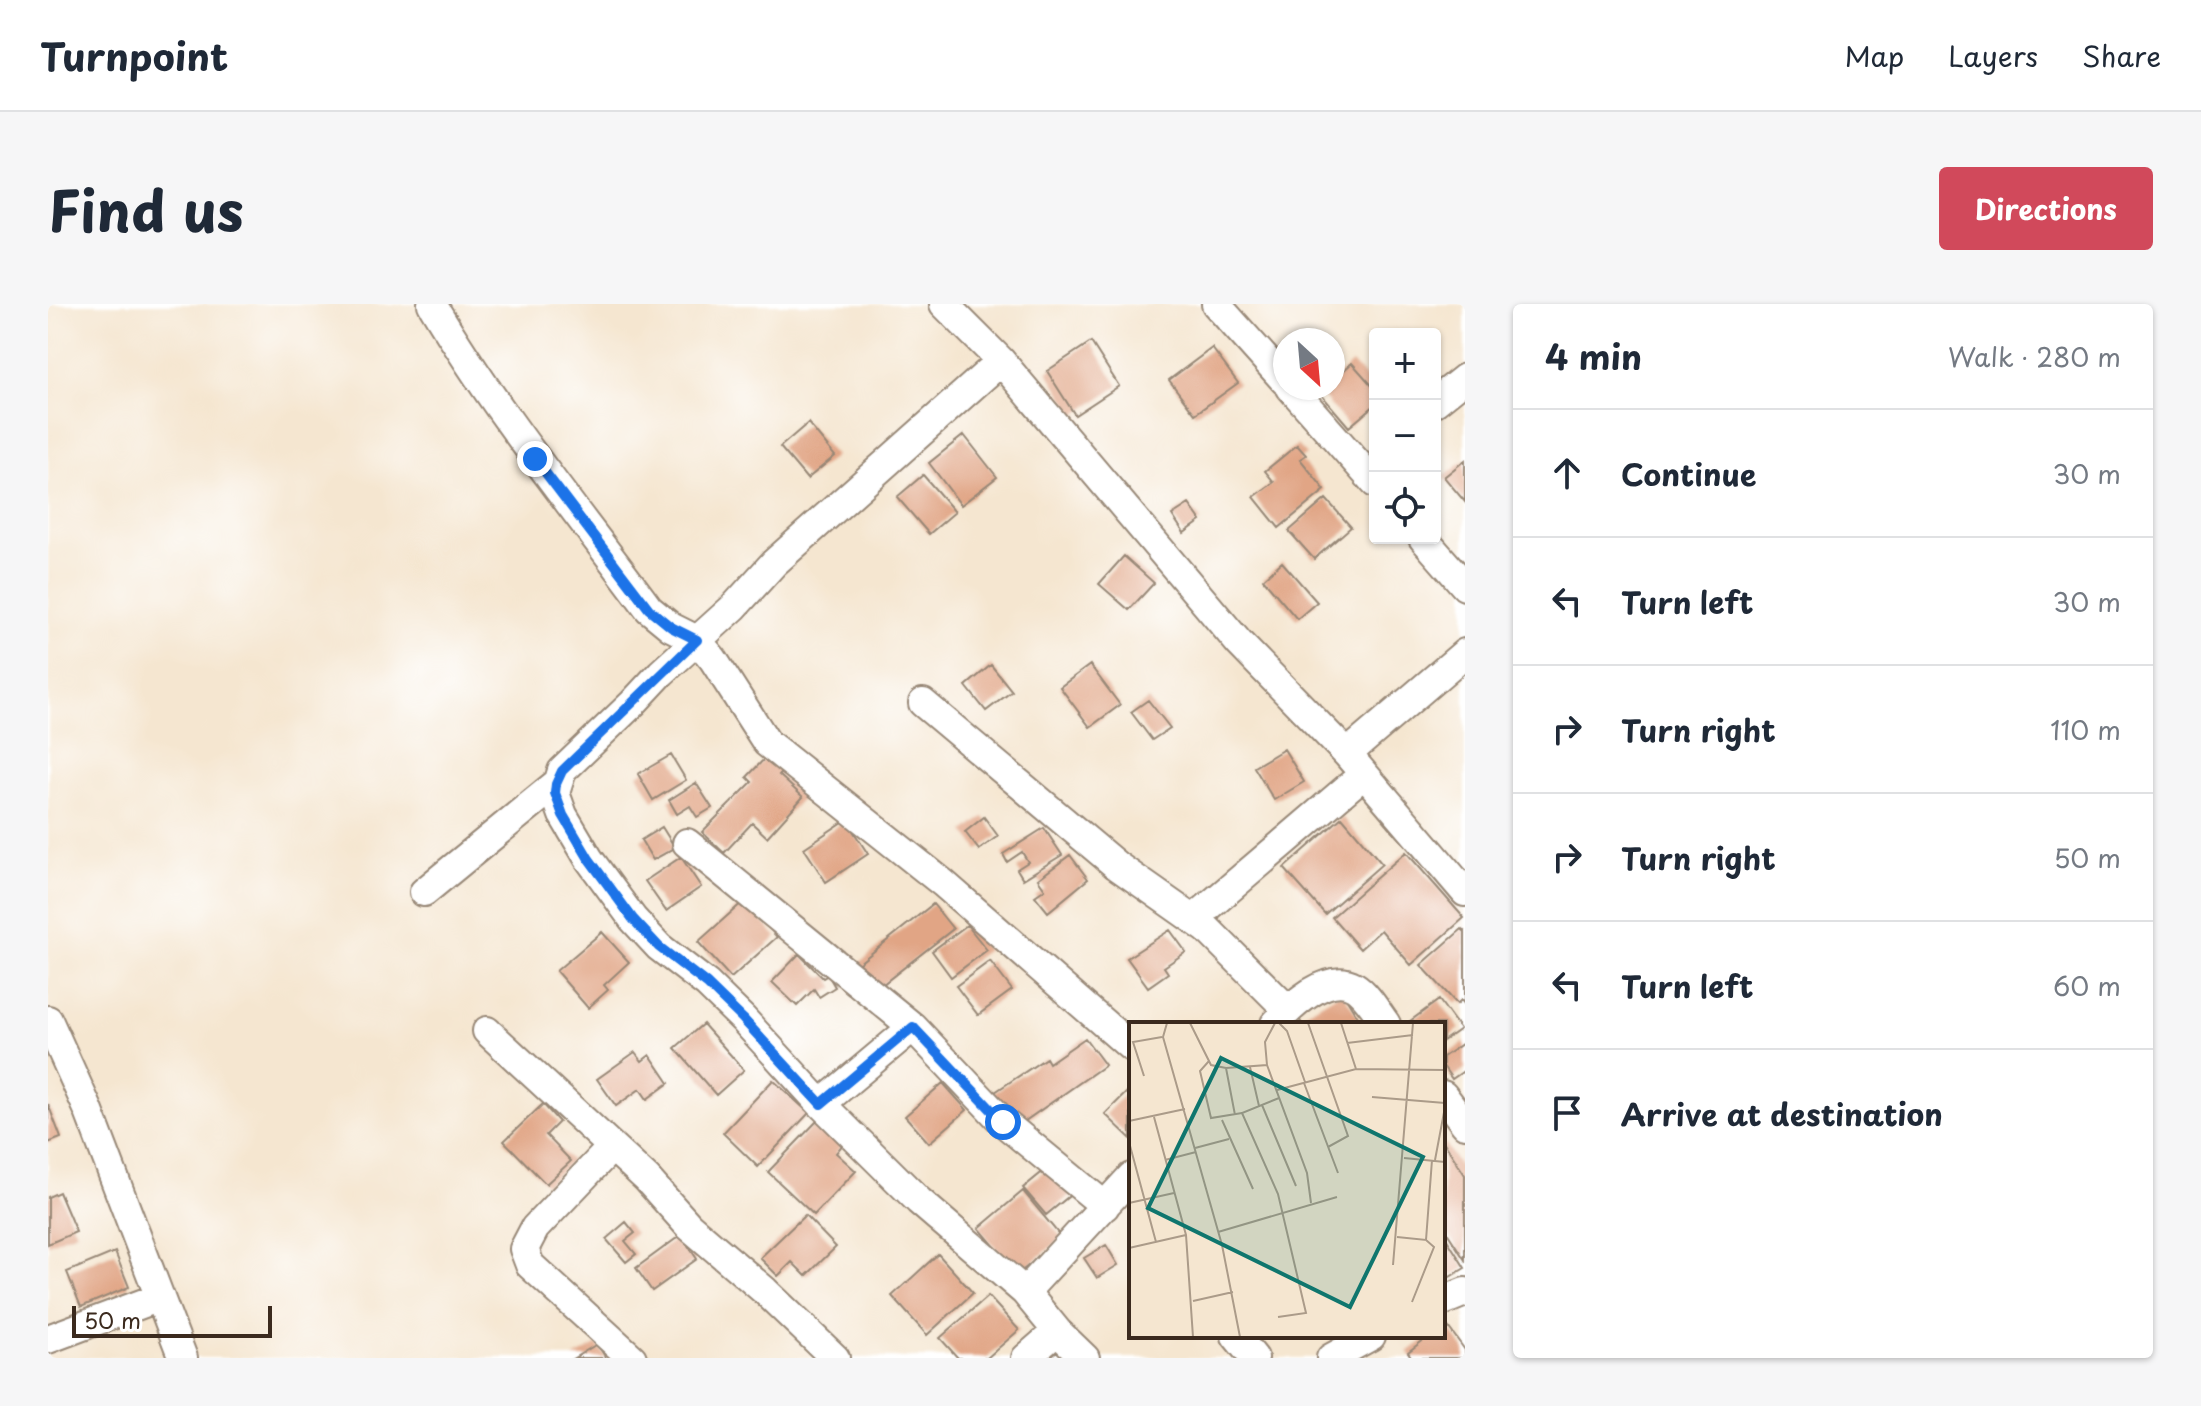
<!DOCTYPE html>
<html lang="en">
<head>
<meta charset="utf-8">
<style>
  body { margin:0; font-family:"Playpen Sans",sans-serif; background:#f6f6f7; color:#1f2937 }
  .controls { position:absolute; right:24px; top:24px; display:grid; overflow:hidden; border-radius:8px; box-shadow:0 2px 6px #0004 }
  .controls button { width:72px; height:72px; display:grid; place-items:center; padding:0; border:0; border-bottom:2px solid #e0e1e3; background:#fff; color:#1f2937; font:40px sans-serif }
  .compass { position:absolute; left:1225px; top:24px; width:72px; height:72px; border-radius:50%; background:#fff; box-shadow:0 2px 6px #0004; rotate:154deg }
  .scale { position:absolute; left:24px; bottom:20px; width:200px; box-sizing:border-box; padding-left:8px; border:4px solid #3b2a1e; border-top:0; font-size:22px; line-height:28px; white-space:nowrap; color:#3b2a1e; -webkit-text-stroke:6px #fff; paint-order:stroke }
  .stop { position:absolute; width:24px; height:24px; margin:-18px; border:6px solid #1a73e8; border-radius:50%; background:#fff }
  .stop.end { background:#1a73e8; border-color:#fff; box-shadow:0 2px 8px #0008 }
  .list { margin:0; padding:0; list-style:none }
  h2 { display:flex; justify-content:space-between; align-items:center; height:104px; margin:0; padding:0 32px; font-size:34px }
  h2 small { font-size:26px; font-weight:400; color:#747a83 }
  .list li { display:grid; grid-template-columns:52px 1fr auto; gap:24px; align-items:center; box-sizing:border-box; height:128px; padding:0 32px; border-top:2px solid #e0e1e3 }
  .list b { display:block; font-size:30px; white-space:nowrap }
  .list em { font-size:26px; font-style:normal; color:#747a83 }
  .icon { flex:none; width:44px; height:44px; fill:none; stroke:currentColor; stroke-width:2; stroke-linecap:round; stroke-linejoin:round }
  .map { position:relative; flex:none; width:1417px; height:1054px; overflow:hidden; border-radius:8px }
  header { display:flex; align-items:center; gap:48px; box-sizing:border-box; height:112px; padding:0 40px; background:#fff; border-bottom:2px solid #e0e1e3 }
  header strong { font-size:38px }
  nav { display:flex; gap:44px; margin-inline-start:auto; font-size:28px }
  .intro { display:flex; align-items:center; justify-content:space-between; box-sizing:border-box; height:192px; padding:0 48px }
  h1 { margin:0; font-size:56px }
  .button { padding:20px 36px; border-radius:8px; background:#d1495b; color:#fff; font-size:28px; font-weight:700 }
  main { display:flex; gap:48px; padding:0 48px }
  aside { flex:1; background:#fff; border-radius:8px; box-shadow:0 2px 6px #0004 }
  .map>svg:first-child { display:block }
  .building { fill:#e1a585 }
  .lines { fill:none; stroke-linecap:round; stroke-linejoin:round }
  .minor-casing { stroke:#988877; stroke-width:32 }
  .minor { stroke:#fff; stroke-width:28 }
  .route { stroke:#1a73e8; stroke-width:10 }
  .inset-road { fill:none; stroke:#ab9b89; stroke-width:2 }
  .view { fill:#0f766e; fill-opacity:0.15; stroke:#0f766e; stroke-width:4 }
  .inset-edge { fill:none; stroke:#3b2a1e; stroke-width:4 }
</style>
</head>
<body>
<header>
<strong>Turnpoint</strong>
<nav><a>Map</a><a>Layers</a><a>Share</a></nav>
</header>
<div class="intro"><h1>Find us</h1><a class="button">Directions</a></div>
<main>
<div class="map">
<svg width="1417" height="1054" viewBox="0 0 1417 1054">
  <rect width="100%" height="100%" fill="#fff"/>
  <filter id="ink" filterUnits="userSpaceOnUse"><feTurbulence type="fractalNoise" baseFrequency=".0125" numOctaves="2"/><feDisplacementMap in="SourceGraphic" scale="16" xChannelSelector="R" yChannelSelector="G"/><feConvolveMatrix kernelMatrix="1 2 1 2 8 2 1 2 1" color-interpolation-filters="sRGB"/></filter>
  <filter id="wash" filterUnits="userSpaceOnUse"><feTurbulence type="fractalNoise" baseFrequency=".006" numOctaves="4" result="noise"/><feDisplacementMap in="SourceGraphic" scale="32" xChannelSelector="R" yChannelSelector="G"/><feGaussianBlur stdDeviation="1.8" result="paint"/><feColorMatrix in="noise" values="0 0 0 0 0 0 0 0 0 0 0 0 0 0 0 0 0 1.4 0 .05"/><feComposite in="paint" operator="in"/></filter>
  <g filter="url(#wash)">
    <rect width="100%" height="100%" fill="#f5e6d0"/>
    <g id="blocks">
      <path class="building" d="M1043,38L1071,82L1027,111L999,67Z
        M1164,44L1190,79L1147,110L1121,76Z
        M1304,59L1327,85V101L1301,123L1271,88L1275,84H1285V76Z
        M760,119L787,152L759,175L732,143Z
        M916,131L949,173L913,201L881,159Z
        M1249,141L1258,151L1252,155L1277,186L1231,224L1206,193L1226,178L1217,167Z
        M1417,156V198L1396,173Z
        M875,171L907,208L881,230L849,193Z
        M1278,195L1303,223L1266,255L1241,227Z
        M1141,200L1153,217L1136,229L1124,211Z
        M1076,252L1106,279L1081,306L1051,280Z
        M1234,258L1269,298L1249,315L1215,275Z
        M943,361L964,387L938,407L918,382Z
        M1042,361L1072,401L1042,423L1012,383Z
        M1100,396L1122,424L1104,436L1083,408Z
        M1236,445L1256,478L1226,496L1206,463Z
        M623,451L638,476L605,496L590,470Z
        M720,451L736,466L731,471L755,493L719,533L704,519L676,549L654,528L704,478L699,473Z
        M648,479L664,504L649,513L642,502L629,510L621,496Z
        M936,513L950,532L931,546L917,528Z
        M1294,513L1334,560L1277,610L1236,564Z
        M798,516L820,550L778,578L756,544Z
        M614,523L627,544L605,556L593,536Z
        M996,524L1014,551L975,575L969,565L980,558L974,548L959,558L955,550Z
        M1358,548L1416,614L1363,661L1333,626L1312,645L1284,613Z
        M1022,551L1040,575L1000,608L987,592L997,585L990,575Z
        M633,553L653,583L618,607L597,577Z
        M696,597L729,633L683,674L650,638Z
        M885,600L905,625L830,684L810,660Z
        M919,621L939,646L903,673L884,647Z
        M1414,625L1417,628V701L1413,696L1409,700L1373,661Z
        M1122,626L1138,648L1116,663L1120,669L1100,683L1079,654Z
        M554,628L581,658L556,681L560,686L540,704L508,667Z
        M751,650L775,674L780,671L787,683L771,693L766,685L749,702L724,678Z
        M942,657L964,686L930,711L908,682Z
        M1294,687L1314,720H1254L1250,713Z
        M1391,696L1412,725L1395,737V720H1358Z
        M655,720L696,766L668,791L627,744Z
        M1037,734L1057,761L967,824L944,790L998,754L1001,759Z
        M1417,738V766L1404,775L1395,762V753Z
        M587,748L594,757L602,751L621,779L599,795L592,785L568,802L549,775Z
        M725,776L761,809L710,863L675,829Z
        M895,779L919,806L881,839L857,812Z
        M1083,784V835L1057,810Z
        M0,800L13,834L0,839Z
        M495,800L511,818L498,831L523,857L498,880L456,837Z
        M770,816L795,840L788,849L808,867L766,911L720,868Z
        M1395,837L1417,871V956L1395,922Z
        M1003,861L1026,888L998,911L975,884Z
        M975,887L1014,934L970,970L931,924Z
        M11,888L28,928L0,940V893Z
        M757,911L788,943L758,972L744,958L730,972L712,954Z
        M578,918L587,929L577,937L588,950L578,958L558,935Z
        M1395,929L1417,964L1395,977Z
        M633,931L649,955L604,987L588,964Z
        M1058,941L1070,961L1049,974L1036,954Z
        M67,948L81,983L33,1003L19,968Z
        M890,950L925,989L879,1031L844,992Z
        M940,992L971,1026L939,1054H910L892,1034Z
        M1398,1020L1417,1046V1054H1364L1360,1048L1381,1032H1395V1022Z
        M549,1040L558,1054H526Z"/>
    </g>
  </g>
  <g filter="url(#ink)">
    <use href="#blocks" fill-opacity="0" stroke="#988877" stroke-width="2"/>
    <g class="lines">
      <g class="minor-casing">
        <path id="minor" d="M384,0C448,108 527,205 601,305L623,323L649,336L665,355L719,439L895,579L1083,743
          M896,0L953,57L1191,339L1299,450L1417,588
          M1168,0L1237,77
          M953,57L726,259L686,303L613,369L585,399L514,467L507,489L515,511L541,555L585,615L611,643L659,680L695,715L773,800L871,897L977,988L1009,1027L1037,1054
          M1243,84L1327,179
          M1387,98L1417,74
          M1375,234L1417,282
          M875,399L1068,561L1159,625L1240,706
          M1299,450L1417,349
          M639,539L865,723L955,818L1057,902
          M376,588L508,480
          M1146,615L1316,470
          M0,716L40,805L135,1054
          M1227,720C1243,702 1280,667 1306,682C1319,690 1329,708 1338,720
          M439,727L599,875L641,922L717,987L787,1054
          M1395,791L1417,820
          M773,800L865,723
          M564,843L487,924L476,945L482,961L584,1054
          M977,988L1083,873
          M1395,997L1417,988
          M1188,1032L1206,1054
          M0,1035L112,993
          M978,1054L1009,1027
          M1283,1054L1323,1032"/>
      </g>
      <use href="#minor" class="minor"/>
    </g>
  </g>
  <g class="lines" filter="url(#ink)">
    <path class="route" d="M487,155L601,305L623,323L649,336L514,467L508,480L507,489L515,511L541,555L585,615L611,643L659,680L695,715L773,800L865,723L955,818"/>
  </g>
  <g transform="translate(1081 718)">
    <rect width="316" height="316" fill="#f5e6d0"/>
    <path class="inset-road" d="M38,1L34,15L93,223L111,315M61,1L82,43L97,46L138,43L136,20L146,1M150,1L158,9L176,60M179,1L219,114L199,125M212,1L227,47M218,21L284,13M80,39L71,49L82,96L113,91M138,43L178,151L182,181M121,45L130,84M97,46L106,93M15,54L4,20L33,15M175,61L209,151M148,68L227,47L316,48M243,75L316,81M133,83L167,164M25,95L57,213L64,315M93,98L124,167M0,99L56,87M0,120L27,220M66,126L100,117M275,136L316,140M36,138L67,130M306,138L316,85M0,181L45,171M89,210L208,175M268,215L297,218L303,138M0,226L57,213M264,243L284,1M64,279L104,270M283,280L305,225L297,218M149,295L177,291L149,172L113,91L150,76"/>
    <path class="view" d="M92,36L294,135L221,285L19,186Z"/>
    <rect width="316" height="316" class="inset-edge"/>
  </g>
</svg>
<div class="controls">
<button>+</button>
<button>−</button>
<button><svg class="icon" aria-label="locate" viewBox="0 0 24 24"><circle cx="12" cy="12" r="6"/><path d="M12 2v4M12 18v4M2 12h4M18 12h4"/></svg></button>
</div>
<svg class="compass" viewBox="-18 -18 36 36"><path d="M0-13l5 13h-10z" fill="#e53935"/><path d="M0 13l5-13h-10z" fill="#747a83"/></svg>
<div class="scale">50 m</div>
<div class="stop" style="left:955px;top:818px"></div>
<div class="stop end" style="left:487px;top:155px"></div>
</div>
<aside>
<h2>4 min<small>Walk · 280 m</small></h2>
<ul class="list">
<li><svg class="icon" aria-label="ahead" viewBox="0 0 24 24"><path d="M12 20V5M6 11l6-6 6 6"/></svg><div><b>Continue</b></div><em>30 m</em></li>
<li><svg class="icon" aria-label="left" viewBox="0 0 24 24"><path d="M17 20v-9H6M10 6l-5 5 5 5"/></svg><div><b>Turn left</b></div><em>30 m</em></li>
<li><svg class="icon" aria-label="right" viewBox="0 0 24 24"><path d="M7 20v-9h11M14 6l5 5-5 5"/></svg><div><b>Turn right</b></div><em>110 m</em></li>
<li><svg class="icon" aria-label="right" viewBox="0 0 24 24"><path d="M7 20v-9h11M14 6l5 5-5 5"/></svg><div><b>Turn right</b></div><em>50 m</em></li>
<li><svg class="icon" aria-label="left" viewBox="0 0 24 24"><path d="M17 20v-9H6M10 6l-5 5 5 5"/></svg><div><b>Turn left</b></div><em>60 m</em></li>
<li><svg class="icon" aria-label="arrive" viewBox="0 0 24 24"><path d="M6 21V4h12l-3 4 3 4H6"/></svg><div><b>Arrive at destination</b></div></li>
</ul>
</aside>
</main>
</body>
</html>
